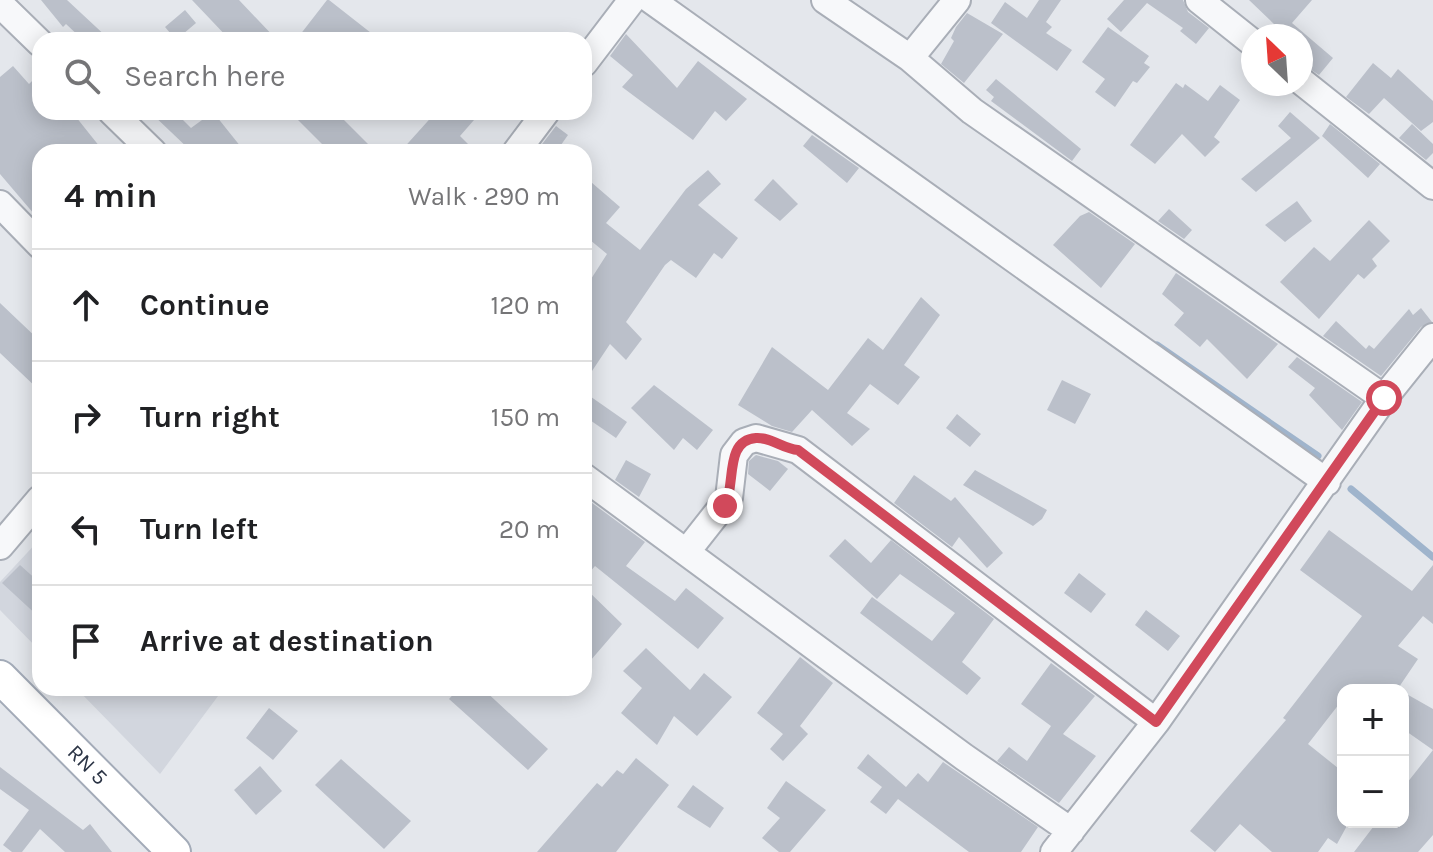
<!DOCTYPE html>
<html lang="en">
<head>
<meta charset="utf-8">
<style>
  body { margin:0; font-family:Karla,sans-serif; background:#f6f6f6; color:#202124 }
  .controls { position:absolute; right:24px; bottom:24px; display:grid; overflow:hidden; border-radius:16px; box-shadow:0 4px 20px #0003 }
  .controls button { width:72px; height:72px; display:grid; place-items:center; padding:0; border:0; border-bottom:2px solid #e0e0e0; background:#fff; color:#202124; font:40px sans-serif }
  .compass { position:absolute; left:1241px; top:24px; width:72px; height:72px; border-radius:50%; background:#fff; box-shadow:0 4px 20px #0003; rotate:335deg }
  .stop { position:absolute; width:24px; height:24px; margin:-18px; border:6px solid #d1495b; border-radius:50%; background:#fff }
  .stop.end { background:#d1495b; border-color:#fff; box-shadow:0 2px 8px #0008 }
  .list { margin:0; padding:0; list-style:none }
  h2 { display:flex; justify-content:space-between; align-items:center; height:104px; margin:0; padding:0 32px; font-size:34px }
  h2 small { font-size:26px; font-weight:400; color:#757577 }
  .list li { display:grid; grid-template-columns:52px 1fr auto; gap:24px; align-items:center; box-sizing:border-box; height:112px; padding:0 32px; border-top:2px solid #e0e0e0 }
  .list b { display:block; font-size:30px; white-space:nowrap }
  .list em { font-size:26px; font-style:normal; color:#757577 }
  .icon { flex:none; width:44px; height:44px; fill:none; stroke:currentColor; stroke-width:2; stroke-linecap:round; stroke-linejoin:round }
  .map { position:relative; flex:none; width:1433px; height:852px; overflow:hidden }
  .search { position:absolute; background:#fff; box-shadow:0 4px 20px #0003; left:32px; top:32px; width:560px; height:88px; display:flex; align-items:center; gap:20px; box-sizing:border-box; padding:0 28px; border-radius:24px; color:#757577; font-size:30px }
  .panel { position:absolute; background:#fff; box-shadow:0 4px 20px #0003; left:32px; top:144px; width:560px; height:552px; border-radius:24px }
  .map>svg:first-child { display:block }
  .built { fill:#d2d6de }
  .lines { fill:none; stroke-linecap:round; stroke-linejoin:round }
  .stream { stroke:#9fb4cc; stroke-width:7 }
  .building { fill:#bbc0ca }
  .minor-casing { stroke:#a9aeb7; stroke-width:30 }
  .major-casing { stroke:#a3abb8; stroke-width:36 }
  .minor { stroke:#f7f8fa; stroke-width:26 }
  .major { stroke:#fff; stroke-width:32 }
  .route { stroke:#d1495b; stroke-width:10 }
  .labels { text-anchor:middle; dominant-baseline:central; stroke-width:7; stroke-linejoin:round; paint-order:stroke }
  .street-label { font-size:22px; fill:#2b3445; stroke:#f4f6f9 }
</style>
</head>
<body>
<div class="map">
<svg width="1433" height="852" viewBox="0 0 1433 852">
  <rect width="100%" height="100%" fill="#e4e7ec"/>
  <path class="built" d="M40,539V651L0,610V582Z
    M76,688H224L160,774Z"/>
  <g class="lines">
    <path class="stream" d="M1157,345L1318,456
      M1351,489L1433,557"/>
  </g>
  <path class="building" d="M41,0H67L110,40H83L66,24L63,27Z
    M192,0H239L277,40H230Z
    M327,0H329L380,40H296Z
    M1039,0H1061L1046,22L1052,27L1046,33L1072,50L1057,71L991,23L1005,2L1027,18Z
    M1124,0H1183L1188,12L1209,28L1196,44L1180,31L1183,28L1147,3L1121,32L1107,19Z
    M1249,0H1312L1292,23L1333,58L1319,75L1307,67L1301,62V36H1267L1274,24Z
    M185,10L196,23L176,40L165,27Z
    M967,13L1003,34L964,83L941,64L954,41L951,38L956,27Z
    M1108,27L1149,56L1144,63L1150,67L1137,83L1133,81L1115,107L1095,92L1105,79L1082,62Z
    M626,34L677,88L698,61L747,99L726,121L715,111L693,140L622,87L633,75L610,56Z
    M1373,63L1391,78L1398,69L1433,101V122L1421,131L1384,98L1369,114L1346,97Z
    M13,66L29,84L40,73V112H72L104,152H40V221L0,174V77Z
    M996,79L1081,149L1072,161L991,101L994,97L986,90Z
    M1176,83L1183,88L1185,84L1208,101L1220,85L1240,100L1214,137L1220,142L1205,157L1182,134L1155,164L1130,145Z
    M150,112H175L191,128L213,112L245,152H192Z
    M290,112H336L376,152H330Z
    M436,112H481L460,136L476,152H400Z
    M1290,112L1320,138L1256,192L1241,179L1291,138L1278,126Z
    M1330,124L1380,164L1368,178L1322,136Z
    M1412,124L1433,144V153L1426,160L1399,138Z
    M556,126L568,135L556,152H536Z
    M812,135L859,168L847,183L803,146Z
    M708,170L721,184L698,205L738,238L722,259L714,253L696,278L671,260L665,265L626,322L642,339L626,360L610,344L584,383V290L607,254L584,235V176L620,207L606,223L640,250L686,189Z
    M773,179L798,204L780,221L754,200Z
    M1297,201L1312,221L1285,242L1265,225Z
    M1169,209L1192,230L1184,239L1158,221Z
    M1089,212L1135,244L1101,288L1053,245L1080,216Z
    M1369,220L1390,241L1372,259L1377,266L1364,279L1358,274L1319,319L1280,282L1314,247L1330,261Z
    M1176,273L1278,344L1247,379L1207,339L1200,347L1174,325L1184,313L1162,294Z
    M921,297L940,315L904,365L920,377L898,405L870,384L847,413L870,429L852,446L812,410L792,432L772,426L738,405L772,347L828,390L868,338L883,350Z
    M0,303L40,341V391L0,353Z
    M1421,308L1432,322L1421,327L1381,376L1323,336L1336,321L1366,349L1369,345L1374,349L1409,309L1413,315Z
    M1297,357L1362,402L1342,430L1309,395L1315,388L1288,367Z
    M1062,380L1091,394L1075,424L1047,410Z
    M654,385L713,430L697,450L683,438L674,450L631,408Z
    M584,392L627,422L616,438L584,416Z
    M957,414L981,434L970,447L946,428Z
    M756,455L778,461L788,469L770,491L748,474L749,461Z
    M626,460L651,474L639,497L615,480Z
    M975,470L1047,510L1042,519L1033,526L963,485Z
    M914,475L951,501L955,497L1003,553L987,568L959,537L952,547L894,503Z
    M584,497L645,542L626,566L675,601L686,588L724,618L698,649L595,566L584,579Z
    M1329,530L1412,591L1433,565V624L1423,616L1398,646L1418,659L1397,690H1343V699L1308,744L1343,772V822H1349L1337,844L1328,838L1318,852H1272L1240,824L1215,852L1190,831L1286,720L1283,718L1362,616L1300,570Z
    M845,539L871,563L891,540L994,619L962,662L981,678L967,695L860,613L872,597L932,641L955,613L900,574L877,599L829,556Z
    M20,565L40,583V618L2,583Z
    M1079,573L1106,594L1091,613L1064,593Z
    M584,587L622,624L584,668Z
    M1146,610L1180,636L1168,651L1135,625Z
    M646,648L690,690L704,673L732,697L697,736L674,716L657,745L621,713L642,688L623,671Z
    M800,657L833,683L800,726L808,734L783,761L770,749L783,734L757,713Z
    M1051,663L1095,696L1063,734L1096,756L1059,803L997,761L1009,747L1027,761L1051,726L1021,704Z
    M459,688H482L548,749L528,770L449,699Z
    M1403,692L1433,709V835L1418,852H1354L1377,822H1403V788L1433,750L1403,729Z
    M269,708L298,731L273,760L246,738Z
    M868,754L906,787L918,773L928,782L943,762L1038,827L1021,852H969L898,799L886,814L870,802L882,787L857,768Z
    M636,758L669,785L616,852H537L597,783L602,787L617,770L623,774Z
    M341,759L411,821L384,849L315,785Z
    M260,766L282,791L256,815L234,790Z
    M0,767L83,830L90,824L112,852H65L40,829L22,852H12L3,845L29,810L0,789Z
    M786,781L826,810L790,852H779L762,838L780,818L767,808Z
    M693,785L724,808L710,828L677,807Z"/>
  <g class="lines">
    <g class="minor-casing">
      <path id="minor" d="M651,0L1327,482
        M825,0L910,58L972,111L1384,398
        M1199,0L1253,43
        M0,4L40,43
        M910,58L957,0
        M584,63L632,0
        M1301,81L1433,186
        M112,112L153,152
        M516,152L546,112
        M0,204L40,245
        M584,477L964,757L1071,831
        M0,546L40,499
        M688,550L729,498L734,455L744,442L756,438L798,450L1156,722
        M1054,852L1156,722L1384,398L1433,337"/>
    </g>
    <g class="major-casing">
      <g id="major">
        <path id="s1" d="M0,677L174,852"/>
      </g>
    </g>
    <use href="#minor" class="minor"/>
    <use href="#major" class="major"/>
  </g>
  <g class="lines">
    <path class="route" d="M725,506C736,485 724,440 756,438C771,437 783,449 798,450L1156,722L1384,398"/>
  </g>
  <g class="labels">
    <g class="street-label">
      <text stroke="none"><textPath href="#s1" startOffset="124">RN 5</textPath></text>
    </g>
  </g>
</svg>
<div class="controls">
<button>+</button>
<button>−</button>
</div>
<svg class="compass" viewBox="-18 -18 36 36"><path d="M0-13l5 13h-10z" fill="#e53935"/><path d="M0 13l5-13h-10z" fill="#757577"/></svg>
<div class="stop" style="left:1384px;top:398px"></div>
<div class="stop end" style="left:725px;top:506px"></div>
<div class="search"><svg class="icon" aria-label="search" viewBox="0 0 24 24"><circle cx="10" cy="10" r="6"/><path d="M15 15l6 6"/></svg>Search here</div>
<section class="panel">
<h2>4 min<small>Walk · 290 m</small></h2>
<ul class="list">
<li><svg class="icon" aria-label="ahead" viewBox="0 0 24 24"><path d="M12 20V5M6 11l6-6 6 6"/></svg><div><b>Continue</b></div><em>120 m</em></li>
<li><svg class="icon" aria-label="right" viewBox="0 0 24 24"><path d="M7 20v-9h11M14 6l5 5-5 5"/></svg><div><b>Turn right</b></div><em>150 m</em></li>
<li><svg class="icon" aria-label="left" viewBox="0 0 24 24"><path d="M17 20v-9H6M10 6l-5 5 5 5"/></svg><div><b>Turn left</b></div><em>20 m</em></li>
<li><svg class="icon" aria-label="arrive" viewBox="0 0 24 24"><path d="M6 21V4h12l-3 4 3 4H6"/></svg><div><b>Arrive at destination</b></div></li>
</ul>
</section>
</div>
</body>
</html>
